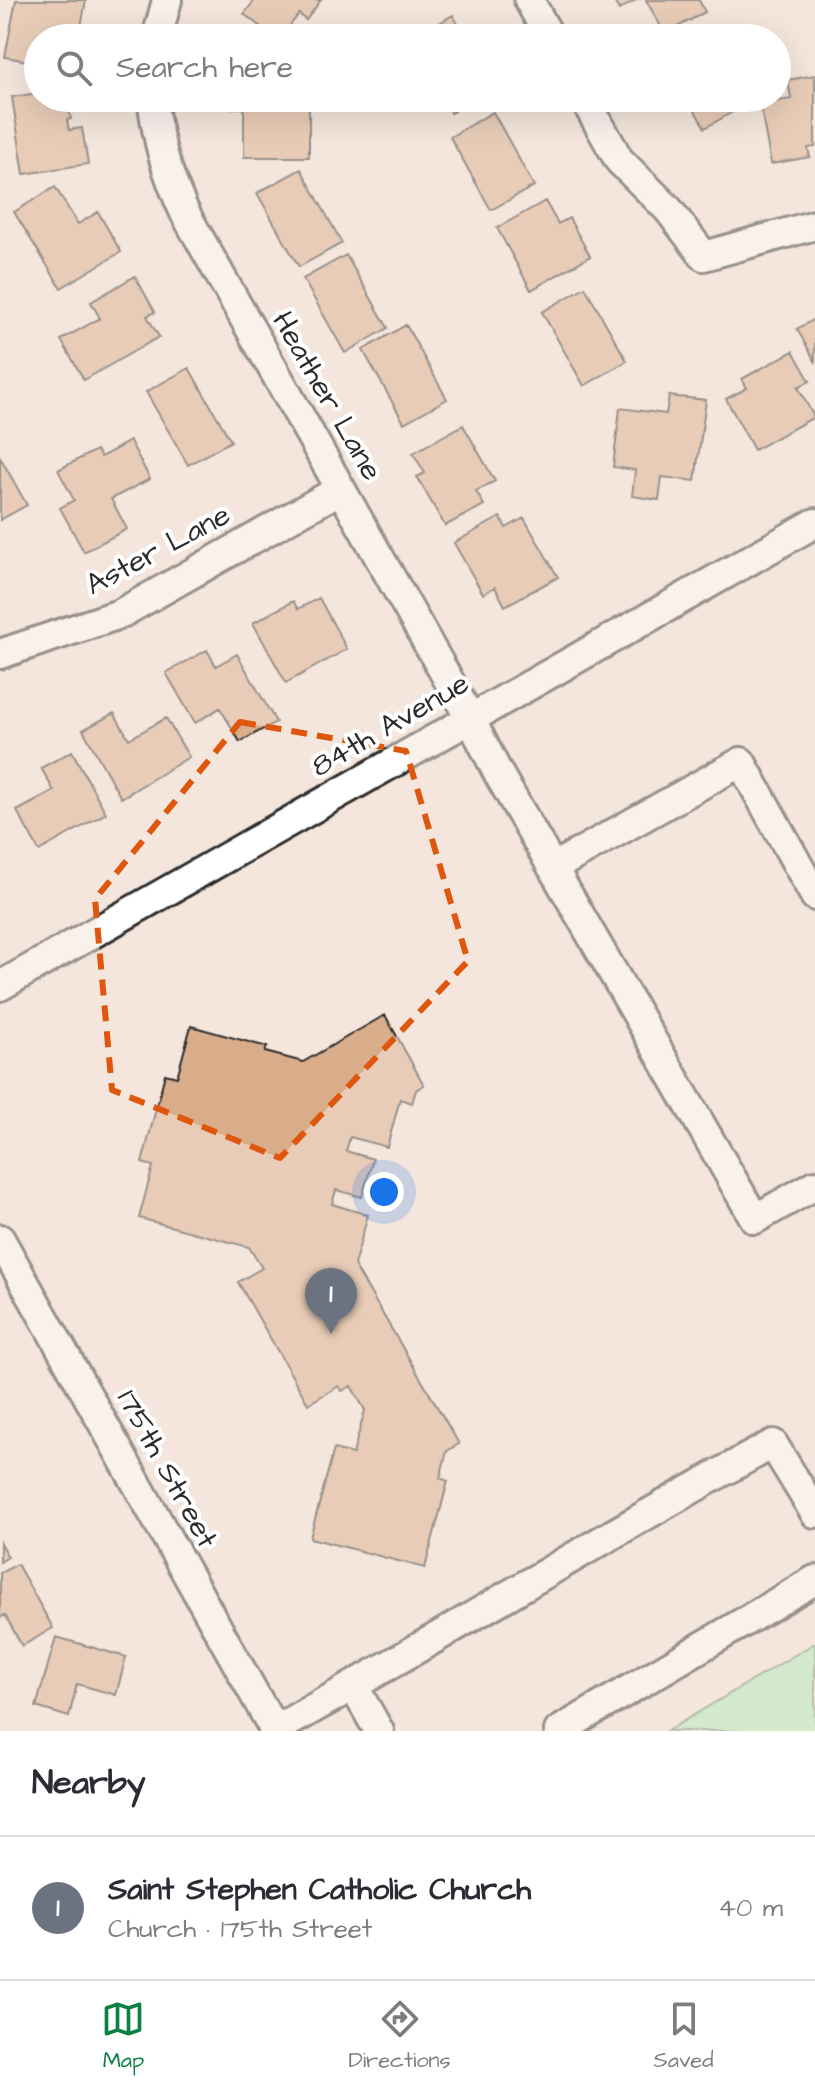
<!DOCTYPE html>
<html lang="en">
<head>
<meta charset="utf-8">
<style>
  body { margin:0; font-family:"Architects Daughter",sans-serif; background:#f2f2f3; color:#2b2b33 }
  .you { position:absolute; left:384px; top:1192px; width:28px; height:28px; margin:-20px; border:6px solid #fff; border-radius:50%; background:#1a73e8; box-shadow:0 0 0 12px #1a73e833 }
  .badge { display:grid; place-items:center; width:52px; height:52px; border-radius:50%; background:#0b8043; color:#fff; font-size:26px; font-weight:700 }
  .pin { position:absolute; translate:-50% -66px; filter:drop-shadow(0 2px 4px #0008) }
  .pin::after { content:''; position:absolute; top:42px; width:28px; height:24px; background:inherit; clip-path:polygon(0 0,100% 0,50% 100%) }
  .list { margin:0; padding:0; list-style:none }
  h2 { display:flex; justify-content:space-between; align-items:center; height:104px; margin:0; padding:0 32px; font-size:34px }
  h2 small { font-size:26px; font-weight:400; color:#7c7c81 }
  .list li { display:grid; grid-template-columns:52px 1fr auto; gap:24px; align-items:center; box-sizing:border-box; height:144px; padding:0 32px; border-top:2px solid #e1e1e2 }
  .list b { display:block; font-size:30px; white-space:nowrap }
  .list p { margin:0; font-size:26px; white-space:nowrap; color:#7c7c81 }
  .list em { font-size:26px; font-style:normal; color:#7c7c81 }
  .icon { flex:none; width:44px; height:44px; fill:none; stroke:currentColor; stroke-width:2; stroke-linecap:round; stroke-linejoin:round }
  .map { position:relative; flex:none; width:815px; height:1731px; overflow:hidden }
  .search { position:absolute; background:#fff; box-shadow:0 8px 32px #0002; left:24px; right:24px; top:24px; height:88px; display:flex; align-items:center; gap:20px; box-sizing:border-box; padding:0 28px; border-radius:44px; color:#7c7c81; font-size:30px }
  .sheet { height:248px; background:#fff }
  nav { display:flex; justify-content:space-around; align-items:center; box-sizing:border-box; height:112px; border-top:2px solid #e1e1e2; background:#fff; font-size:22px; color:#7c7c81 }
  nav a { display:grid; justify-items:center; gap:4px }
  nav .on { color:#0b8043 }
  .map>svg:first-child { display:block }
  .green { fill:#a9edb7; stroke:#6a8c71; stroke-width:2 }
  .building { fill:#d9ad8a; stroke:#2b2b2b; stroke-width:2 }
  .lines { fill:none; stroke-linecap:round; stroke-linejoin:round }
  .minor-casing { stroke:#2b2b2b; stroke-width:34 }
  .minor { stroke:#fff; stroke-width:28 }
  .marked { fill:none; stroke:#df570e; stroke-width:6; stroke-dasharray:16 10; stroke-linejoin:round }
  .labels { text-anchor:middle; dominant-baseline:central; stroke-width:8; stroke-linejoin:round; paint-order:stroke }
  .street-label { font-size:30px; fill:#2b2b2b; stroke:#fff }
</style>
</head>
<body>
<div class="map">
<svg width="815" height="1731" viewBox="0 0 815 1731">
  <rect width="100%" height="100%" fill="#f4e6dc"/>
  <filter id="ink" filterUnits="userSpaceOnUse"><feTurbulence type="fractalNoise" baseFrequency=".0125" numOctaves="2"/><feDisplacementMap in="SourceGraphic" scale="16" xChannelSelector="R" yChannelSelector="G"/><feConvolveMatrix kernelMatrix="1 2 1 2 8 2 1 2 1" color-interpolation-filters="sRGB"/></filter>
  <g filter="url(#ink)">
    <path class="green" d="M815,1643V1731H667Z"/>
    <path class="building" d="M16,0H86L79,38H38V63L5,57Z
      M255,0H321L306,20L299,14L280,38H275L244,14Z
      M613,0H636L619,10Z
      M646,0H699L705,12L665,34Z
      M453,15L466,38H413Z
      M815,75V147L808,148L810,157L771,164L760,104L791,99L788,80Z
      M38,93V98H64L65,104H68L71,119L67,120L69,130L82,128L88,164L24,174L12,97Z
      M231,98H309V157H244V108H231Z
      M442,98H478L451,113Z
      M669,98H745L748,103L705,128L688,99L674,107Z
      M493,112L534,186L491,210L450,137Z
      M301,169L342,243L299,267L257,193Z
      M55,187L78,224L98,212L121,252L61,288L14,212Z
      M545,201L558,224L569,218L590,256L531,290L497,228Z
      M346,255L388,328L345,353L303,279Z
      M135,276L155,312L147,316L159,337L84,380L61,340L100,318L91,302Z
      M585,287L627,361L584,386L542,312Z
      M815,319V361L797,329Z
      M406,325L447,399L404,423L363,350Z
      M793,351L810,381L798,387L814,417L754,450L726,399L747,388L742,379Z
      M189,368L231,441L188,465L146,392Z
      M669,396L706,400L695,481L662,477L659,500L632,496L635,470L613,467L620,408L666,414Z
      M463,425L495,481L476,491L484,505L445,526L417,477L425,473L413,453Z
      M130,441L150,479L111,499L127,529L84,552L60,508L74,500L58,470L96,450L101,457Z
      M0,457L27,505L0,520Z
      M500,517L506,528L524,518L558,577L505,606L495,587L483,594L454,543Z
      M319,598L347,649L286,683L253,623L293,601L298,609Z
      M207,650L216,666L237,654L276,722L240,742L220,708L195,723L166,673Z
      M114,713L129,739L166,718L189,757L121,798L83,730Z
      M72,751L106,813L39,851L17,811L54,791L41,768Z
      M385,1015L424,1085L416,1090L412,1103L400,1099L387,1147L350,1137L346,1151L373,1159L362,1197L336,1190L332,1204L368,1215L354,1265L459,1444L447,1451L440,1478L448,1481L425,1568L310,1538L334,1449L353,1454L365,1410L351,1386L342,1391L339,1386L308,1404L238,1282L262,1268L249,1247L139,1218L153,1166L142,1163L165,1074L177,1077L191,1026L267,1047L265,1052L303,1062Z
      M0,1543L8,1557L0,1562Z
      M17,1564L53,1628L22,1646L5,1615L0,1618V1573Z
      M56,1637L126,1657L116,1695L77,1684L69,1717L36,1707Z"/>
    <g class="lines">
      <g class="minor-casing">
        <path id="minor" d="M529,0L550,38
          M157,38L167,0
          M152,98C158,143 166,172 185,213L470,718L498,773L755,1219L815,1185
          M584,98L619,160L668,209L704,256L815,225
          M0,654L120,614L341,489
          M554,867L741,762L815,896
          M0,986L815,523
          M0,1239L275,1731
          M354,1687L379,1731
          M273,1731C441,1638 604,1535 773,1444L815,1513
          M559,1731L815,1580"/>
      </g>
      <use href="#minor" class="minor"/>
    </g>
  </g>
  <path d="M0 0H815V1731H0ZM240,722L406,751L468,961L280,1158L112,1090L95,899Z" fill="#f4e6dc" fill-opacity=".55" fill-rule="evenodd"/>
  <path class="marked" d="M240,722L406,751L468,961L280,1158L112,1090L95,899Z"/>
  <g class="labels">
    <g class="street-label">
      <text transform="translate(327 396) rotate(60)">Heather Lane</text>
      <text transform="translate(158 550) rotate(-28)">Aster Lane</text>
      <text transform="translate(390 725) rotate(-30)">84th Avenue</text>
      <text transform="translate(167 1469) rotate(61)">175th Street</text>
    </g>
  </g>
</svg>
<div class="you"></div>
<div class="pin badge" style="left:331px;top:1334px;background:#6b7280">1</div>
<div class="search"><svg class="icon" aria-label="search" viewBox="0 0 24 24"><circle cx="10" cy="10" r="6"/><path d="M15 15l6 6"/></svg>Search here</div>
</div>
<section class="sheet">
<h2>Nearby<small></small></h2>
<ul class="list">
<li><span class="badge" style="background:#6b7280">1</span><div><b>Saint Stephen Catholic Church</b><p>Church · 175th Street</p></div><em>40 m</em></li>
</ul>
</section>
<nav>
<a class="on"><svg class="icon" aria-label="map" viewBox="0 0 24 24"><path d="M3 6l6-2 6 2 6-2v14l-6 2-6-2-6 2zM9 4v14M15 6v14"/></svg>Map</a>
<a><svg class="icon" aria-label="directions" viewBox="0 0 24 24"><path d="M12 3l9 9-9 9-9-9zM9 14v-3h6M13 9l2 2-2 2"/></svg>Directions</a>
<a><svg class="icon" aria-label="saved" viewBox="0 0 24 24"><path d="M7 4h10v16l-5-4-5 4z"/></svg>Saved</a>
</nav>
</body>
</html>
